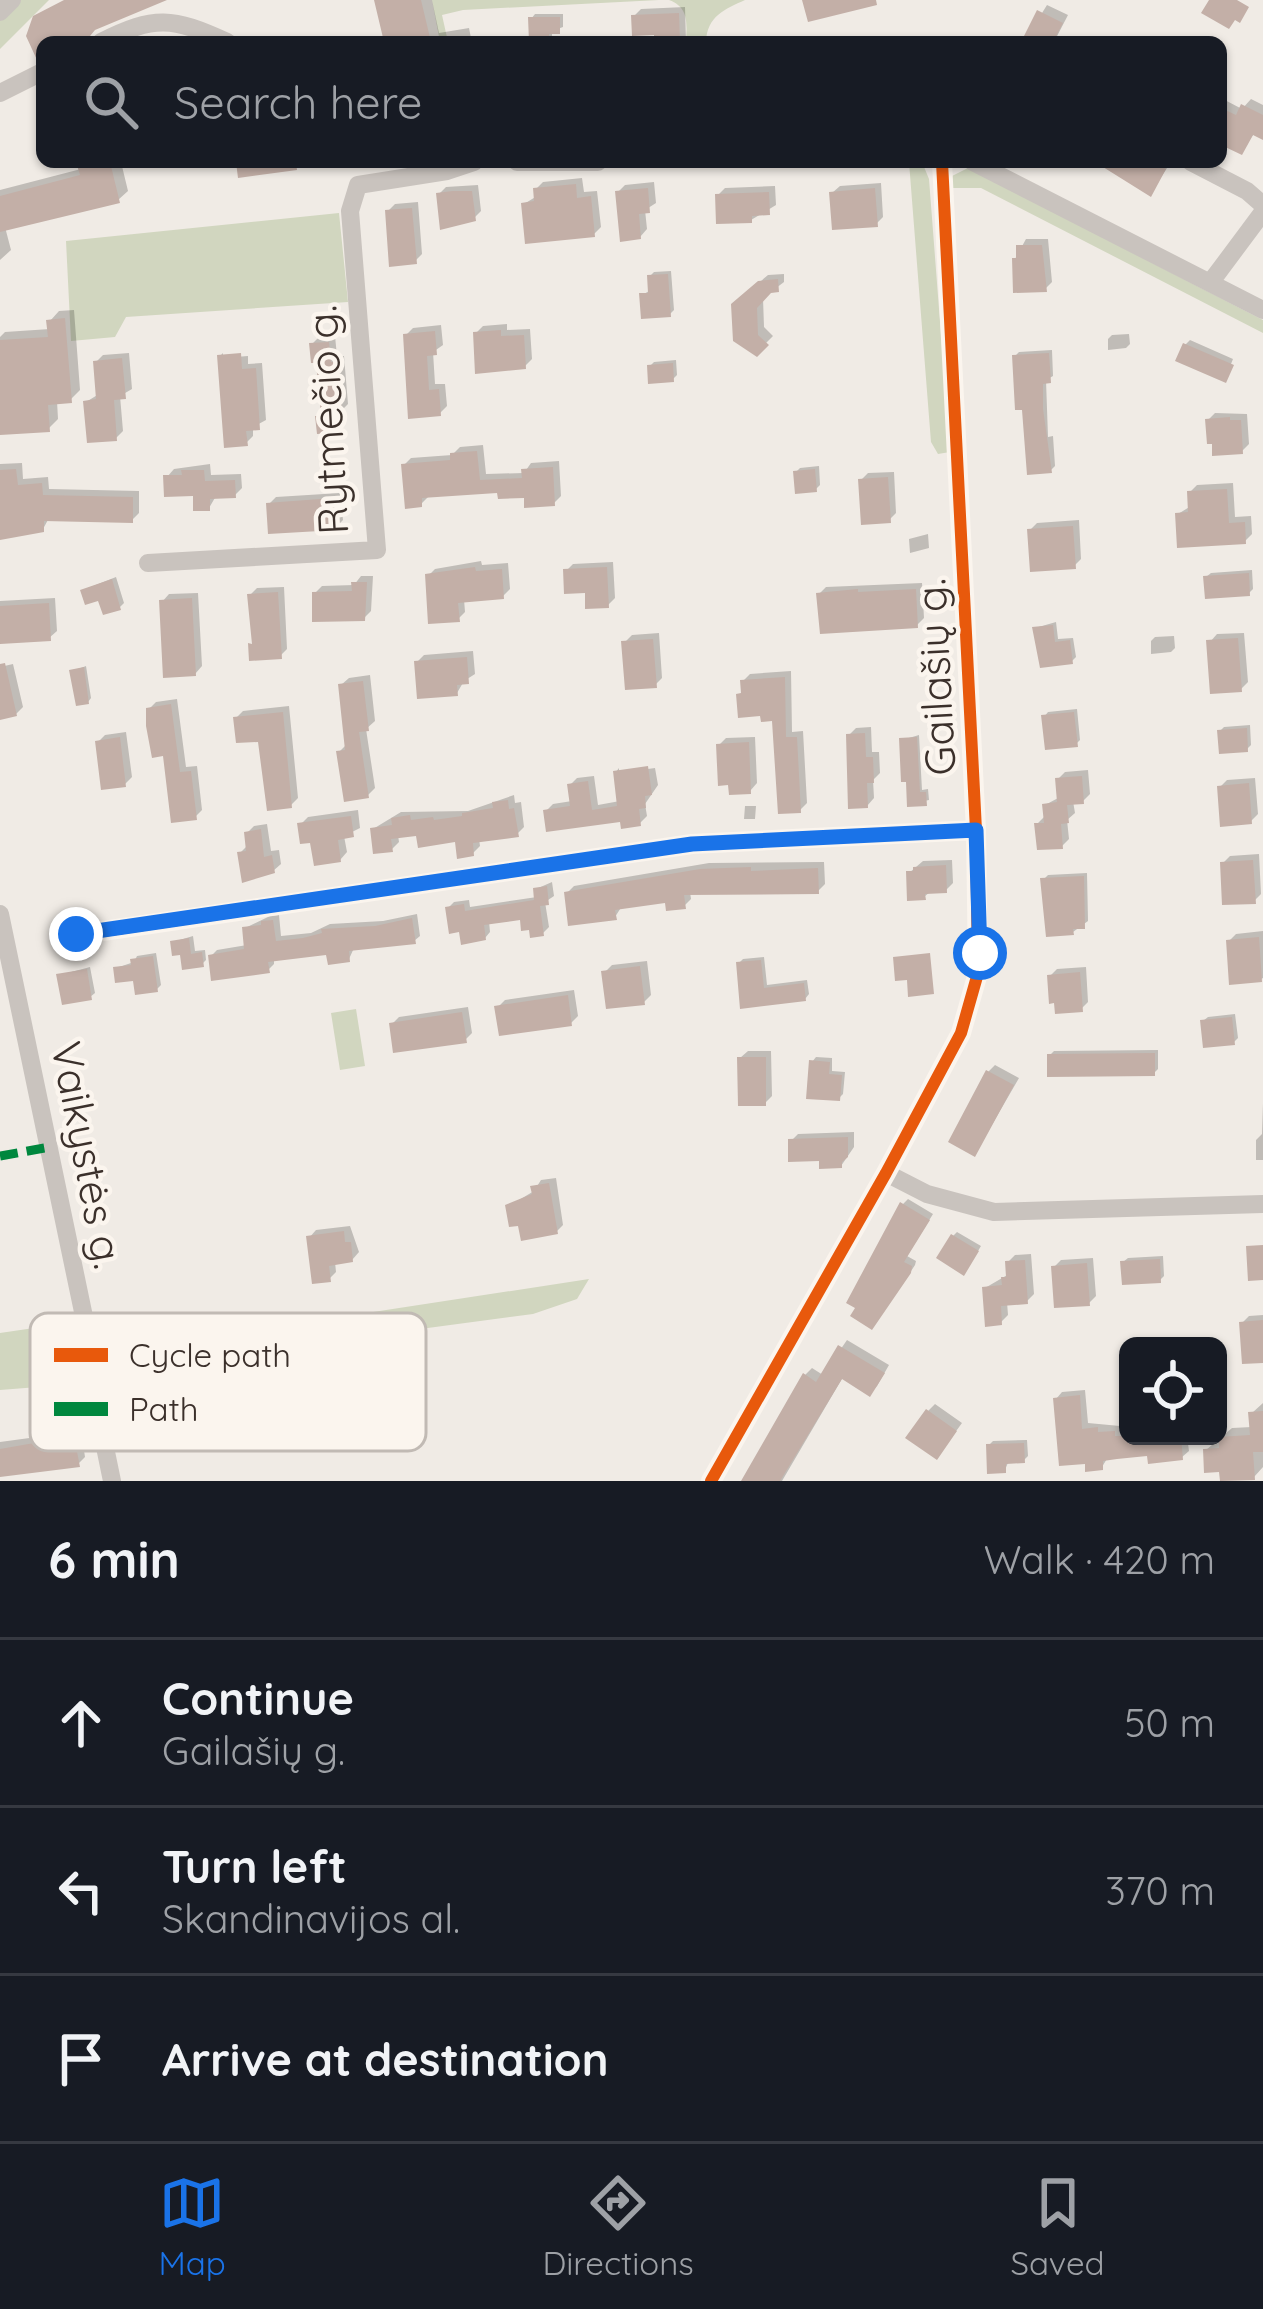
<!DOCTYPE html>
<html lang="en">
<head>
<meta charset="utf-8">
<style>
  body { margin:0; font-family:Quicksand,sans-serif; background:#20242c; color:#f1f3f6 }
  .controls { position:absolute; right:36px; bottom:36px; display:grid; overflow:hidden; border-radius:18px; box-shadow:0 3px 9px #0004 }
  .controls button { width:108px; height:108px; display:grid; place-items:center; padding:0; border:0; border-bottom:3px solid #363941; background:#171b24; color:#f1f3f6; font:60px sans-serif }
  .stop { position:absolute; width:36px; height:36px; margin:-27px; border:9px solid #1a73e8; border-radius:50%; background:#fff }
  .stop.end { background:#1a73e8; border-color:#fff; box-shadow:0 3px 12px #0008 }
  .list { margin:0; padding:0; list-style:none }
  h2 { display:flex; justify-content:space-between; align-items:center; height:156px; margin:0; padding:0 48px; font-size:51px }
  h2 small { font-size:39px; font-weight:400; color:#9ea1a6 }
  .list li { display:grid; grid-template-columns:78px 1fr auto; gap:36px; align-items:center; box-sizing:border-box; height:168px; padding:0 48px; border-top:3px solid #363941 }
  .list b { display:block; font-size:45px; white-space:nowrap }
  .list p { margin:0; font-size:39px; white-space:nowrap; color:#9ea1a6 }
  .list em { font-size:39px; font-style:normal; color:#9ea1a6 }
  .icon { flex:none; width:66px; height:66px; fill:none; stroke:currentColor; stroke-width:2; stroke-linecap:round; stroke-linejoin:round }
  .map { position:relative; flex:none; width:1263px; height:1481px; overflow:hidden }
  .search { position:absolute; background:#171b24; box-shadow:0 3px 9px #0004; left:36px; right:36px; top:36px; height:132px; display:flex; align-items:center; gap:30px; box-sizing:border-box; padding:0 42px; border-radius:18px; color:#9ea1a6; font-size:45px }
  .sheet { height:660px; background:#171b24 }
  nav { display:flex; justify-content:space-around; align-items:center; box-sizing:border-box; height:168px; border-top:3px solid #363941; background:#171b24; font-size:33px; color:#9ea1a6 }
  nav a { display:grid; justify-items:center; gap:6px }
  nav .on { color:#1a73e8 }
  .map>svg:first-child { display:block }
  .green { fill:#d1d6bf }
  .shadow { fill:#0003 }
  .building { fill:#c3afa7 }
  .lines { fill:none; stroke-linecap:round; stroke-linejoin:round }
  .street { stroke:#c9c3be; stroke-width:18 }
  .quiet { stroke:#00873e; stroke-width:9; stroke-dasharray:18 9; stroke-linecap:butt }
  .cycleway-casing { stroke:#fbf5ee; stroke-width:20 }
  .cycleway { stroke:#e8590c; stroke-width:12 }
  .route { stroke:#1a73e8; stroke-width:15 }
  .labels { text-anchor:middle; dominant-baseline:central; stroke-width:9; stroke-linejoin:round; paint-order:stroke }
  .street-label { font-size:42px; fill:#3b302b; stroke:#fbf5ee }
  .key { fill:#fbf5ee; stroke:#c1bab4; stroke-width:3 }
  .key-label { font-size:33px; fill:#3b302b }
</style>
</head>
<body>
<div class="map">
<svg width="1263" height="1481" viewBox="0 0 1263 1481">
  <rect width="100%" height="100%" fill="#f0ebe5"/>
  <path class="green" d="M0,0H49L0,49Z
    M432,0H659L463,10L442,15L448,42H440Z
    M669,0H745C725,9 707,16 706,42H686C687,24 689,7 669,0Z
    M909,162H922L929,179L950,452L938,454L931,442Z
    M968,168L1263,320V333L981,188H950L952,176Z
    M339,213L348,302L126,317L115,337L71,341L66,241Z
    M356,1009L365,1066L340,1070L331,1013Z
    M589,1279L577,1299L533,1314L122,1369L109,1366V1356L118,1351Z
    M68,1323L78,1333L84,1379L76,1384L0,1390V1333Z"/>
  <path class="shadow" d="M377,0H432L439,33L469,28L471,38L467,42H387Z
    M1047,5L1068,15L1054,42H1024Z
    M685,7L686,42H657V32L634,16L641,9Z
    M535,14H563V27L552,31V42H532L531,19Z
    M1221,98L1242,109L1251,99L1263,105V136L1255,132L1241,152L1221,141Z
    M79,162H121L128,191L118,200L5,227L11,250L0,260V190L81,169Z
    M239,162H318L240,175Z
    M1112,162H1171L1150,194Z
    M582,178L584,192L597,191L601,227L594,234L524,204L537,196L536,189L543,182Z
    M654,182L656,203L645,210L647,229L640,237L618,192L625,185Z
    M881,183L883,217L876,224L832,193L840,186Z
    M478,185L481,211L474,218L439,194L446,187Z
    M775,186L776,205L751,220L718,195L725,188Z
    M418,202L422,254L415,261L388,211L395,204Z
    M1026,239H1048L1052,282L1045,289L1015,259Z
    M671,271L674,310L670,314L642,295L651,290L650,276L654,272Z
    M784,274V282L763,298L764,327L773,336L756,353L742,297L768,275Z
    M74,310L80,390L70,400L57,401L58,419L48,429L0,413V337L5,332L50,329V321L59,311Z
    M507,324V330L530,329L532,359L525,366L476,333L483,326Z
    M441,325L443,345L433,352L435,384H445L447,406L440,413L411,415L406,335L413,328Z
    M1129,334L1130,344L1126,348L1108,350V339L1112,335Z
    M335,336L337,356H344L348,404L342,410L343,423L336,430L318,417L323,412L319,359L312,344L319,337Z
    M1190,340L1233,359L1225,379L1185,345Z
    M1052,350L1053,376L1046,380L1048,437L1053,436L1055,466L1051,470L1025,407L1015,356L1019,352Z
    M129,353L132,389L120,396L123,431L116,438L86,402L99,394L96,362L103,355Z
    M223,353V358L248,356V364L262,363L266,420L253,427V436L246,443L220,356Z
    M676,360L677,375L673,379L650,366L654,362Z
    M1215,413L1247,414L1249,444L1242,451L1208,420Z
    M483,445L486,474L524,473L531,463L559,461L561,496L554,503L500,490L428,497L421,504L404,465L411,458L452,455L460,447Z
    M22,463L23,479L48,477L49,489L139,491V513L132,520L49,518L43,529L0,537V464Z
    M210,464L211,475L241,474L242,488L235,495L216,496L209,508L196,493L167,477L174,469Z
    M819,466L820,485L816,489L796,472L800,468Z
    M894,472L896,513L889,520L861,480L868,473Z
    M1233,483L1235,517L1251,516L1252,534L1245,541L1178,514L1191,506L1190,492L1197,485Z
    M340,493L343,520L336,527L269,504L276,497Z
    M1079,520L1081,559L1074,566L1030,530L1037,523Z
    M928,534L929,548L910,553L909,539Z
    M481,561L482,565L508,563L510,589L503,596L464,599L465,612L458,619L428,576L435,569Z
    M613,562L615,598L608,605L566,571L573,564Z
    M1252,570L1253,589L1249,593L1206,577L1211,573Z
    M361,576H373L371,611L364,618L315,593L322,586L354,585Z
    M116,577L124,603L120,607L83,590Z
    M922,583L924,618L917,625L819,594L826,587Z
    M284,587L287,649L280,656L255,641L250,595L257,588Z
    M198,593L202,666L195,674L162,602L169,594Z
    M55,598L57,631L49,638L0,641V601Z
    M1056,622L1058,639L1073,638L1076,657L1072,661L1035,628Z
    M659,633L662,678L655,685L625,642L632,635Z
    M1244,633L1248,682L1241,689L1210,642L1217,634Z
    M1174,636L1175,648L1171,652L1151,654V641L1155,637Z
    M473,651L475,674L464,681L457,693L417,662L424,655Z
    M13,664L23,707L16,714L0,717V667Z
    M86,666L91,698L88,702L73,671Z
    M791,671L792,732L803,731L807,803L800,810L775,718L744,690L743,681L750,674Z
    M370,675L375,721L366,729L375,788L368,795L339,752L348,743L341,685L349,678Z
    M177,699L186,767L197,766L202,810L195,817L149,709L156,702Z
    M289,706L298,798L291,805L261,739L236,718L243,711Z
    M1077,709L1080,740L1076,744L1044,717L1048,712Z
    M1250,725L1251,745L1247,749L1220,731L1224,727Z
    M871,727L872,752H879L880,773L873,780L874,798L867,806L849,735L856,728Z
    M126,732L132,777L125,784L98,742L105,735Z
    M919,735L922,790L928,789L929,800L910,804L902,740Z
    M755,737L757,783L750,791L719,745L726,738Z
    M619,768V773L655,768L658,785L645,804L647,816L640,823L546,811L553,804L572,801L570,785L577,778L594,776L598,805L620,801L616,772Z
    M1088,770L1090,794L1083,801H1073L1075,813L1067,820L1069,839L1062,846L1037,824L1044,817L1045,805L1060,797L1058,779L1065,772Z
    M1255,778L1258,814L1251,821L1220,787L1227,780Z
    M514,795L515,803L521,802L524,827L517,834L479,839L480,846L473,853L458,839L419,832L398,835L399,842L392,849L373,829L401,812L468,811Z
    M745,806H756L755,819H744Z
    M358,810L360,828L344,836L347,852L340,860L301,824L308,817Z
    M267,824L271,851L279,850L281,864L273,871L240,853L248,845L247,833L254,826Z
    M1259,854L1261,894L1254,901L1223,863L1230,856Z
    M952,860L953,883L946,890L931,891L924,897L909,873L923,861Z
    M824,862L825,884L818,891L690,892L691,899L684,906L667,899L622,906L615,917L567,893L574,886L709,863Z
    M1087,873L1088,921L1073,932L1044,879L1048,875Z
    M552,882L554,896L545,902L549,927L543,933L522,916L489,921L490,932L485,938L448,908L454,902L469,900L470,907L537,897L536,889Z
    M417,914L420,936L414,941L354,948L349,959L329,952L274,958V964L268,970L211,956L217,950L247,945L245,928L270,916L279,915L281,936L311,933L330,924L383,921Z
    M1263,931V978L1261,979L1229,941L1236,934Z
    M193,936L195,951L205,950L206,960L202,964L173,942Z
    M156,953L161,985L156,990L116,968L134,962L137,956Z
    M764,957L767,985L807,980L809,994L805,999L743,1006L739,963L743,959Z
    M647,961L651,995L644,1002L605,972L612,965Z
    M90,967L95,993L90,997L60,975Z
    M1086,967L1088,1002L1081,1009L1050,976L1057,969Z
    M574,990L578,1016L571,1023L498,1007L505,1000Z
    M468,1007L472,1033L465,1040L392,1024L399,1017Z
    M1235,1014L1238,1038L1234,1042L1203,1021L1208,1017Z
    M1158,1050V1069L1154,1073L1050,1055L1054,1051Z
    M748,1051H771L772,1096L765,1103L740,1058Z
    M816,1057L832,1058V1071L845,1072L843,1094L839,1098L812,1062Z
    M995,1065L1019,1078L975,1154L988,1072Z
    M1263,1103V1160H1256V1140L1262,1134Z
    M854,1132V1147L841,1166L791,1141L798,1134Z
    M556,1178L563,1225L556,1232L521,1222L509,1206L534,1191L541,1180Z
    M908,1199L933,1214L907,1256L916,1261L915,1265L900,1288L903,1204Z
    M350,1226L359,1252L352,1260L335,1262L336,1272L329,1279L309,1238L316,1230Z
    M957,1232L981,1246L969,1266L953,1236Z
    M1031,1254L1034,1294L1027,1301L1007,1302L1008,1315L1001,1322L985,1288L1009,1274L1008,1262L1015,1255Z
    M1163,1256L1164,1276L1160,1280L1123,1262L1128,1258Z
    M1093,1258L1096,1296L1089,1303L1054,1267L1061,1260Z
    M1263,1315V1360L1242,1323L1249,1316Z
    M847,1340L889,1365L877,1386L870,1393L843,1377L782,1481H743L805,1375L812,1368L823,1375Z
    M1085,1390L1088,1423L1120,1426L1121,1431L1128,1430V1436H1187L1189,1451L1182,1457L1150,1453L1108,1457L1102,1467L1056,1399L1062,1392Z
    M1263,1403V1467L1254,1477L1222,1469L1206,1450L1232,1428L1252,1427V1413Z
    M935,1404L962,1423L943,1449L928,1411Z
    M81,1431L85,1457L78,1464L0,1475V1442Z
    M1027,1440L1028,1456L1024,1460H1009L1005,1470L989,1445L993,1441Z"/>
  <path class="building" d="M64,0H167L95,30L85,42H42V59L37,60L26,36L33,16Z
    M374,0H421L431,42H384Z
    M802,0H876L877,5L808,22Z
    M1209,0H1237L1249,7L1240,23L1235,20L1229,29L1201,13Z
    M1037,10L1063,23L1053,42H1021Z
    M679,13L680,42H654V35L632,36L631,15Z
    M528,17H560V34H549V42H529Z
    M1241,104L1263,115V140L1253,135L1242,155L1221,145V108L1236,115Z
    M76,162H110L120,203L0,232V196L80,175Z
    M236,162H296L297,170L238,178Z
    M1095,162H1154L1166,169L1151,197Z
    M576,184L577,198L591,196L595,237L525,244L521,203L534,201L533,188Z
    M648,188L650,213L639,214L641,239L620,242L615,191Z
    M875,188L878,227L832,230L829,192Z
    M453,191H472L476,221L440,230L436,193Z
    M769,192L770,215L752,216V223L716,224L715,194Z
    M412,208L417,264L389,267L385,210Z
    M1016,245H1042L1047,292L1013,293L1012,258H1016Z
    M668,274L671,317L641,319L639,293H648L647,275Z
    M778,279L779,292L771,293L757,308L758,335L769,345L757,357L733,341L731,304L758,281Z
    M65,318L72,403L48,405L50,432L0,435V340L48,337L46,320Z
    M501,330V336L524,335L526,369L475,374L473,332Z
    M435,331L437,355L427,356L429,390L439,389L441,416L408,419L403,334Z
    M329,342L331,362L338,361L342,414H336L337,433L317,434L315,416H321L316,363H311L309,343Z
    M1183,343L1234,365L1226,383L1175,361Z
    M241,353L242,369L256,368L260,430L246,431L248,446L224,448L217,355Z
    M1049,353L1051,383L1043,384V409L1052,473L1027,475L1022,410H1015L1012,355Z
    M122,358L126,399L114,400L117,441L87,443L83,401L96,399L93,361Z
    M673,363L674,382L648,384L647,365Z
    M1230,417V420H1241L1243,454L1212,456V444H1207L1205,419Z
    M477,451L480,480L522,478L521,469L553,467L555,506L524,508V498L498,499L497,493L422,498V507L405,509L401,464L450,460V453Z
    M16,469L18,485L42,483L43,495L133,497V523L44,521V532L0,540V470Z
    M815,469L817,492L795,494L793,471Z
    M181,470H204L205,481L235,480L236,498L210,499V511H193V496L164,497L163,475H182Z
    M888,477L891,523L861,525L858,479Z
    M1227,489L1229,523L1245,522L1246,544L1177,548L1175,513L1188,512L1187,491Z
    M334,498L337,530L268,534L266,503Z
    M1073,526L1076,569L1030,572L1027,529Z
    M475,567L476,571L502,569L504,599L458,603L460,622L428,624L425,574Z
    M607,567L609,608L585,609V593L564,594L563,569Z
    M1249,573L1250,596L1205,599L1203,576Z
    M112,579L121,610L103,615L98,601L85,605L80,590Z
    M351,582H367L365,621L312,622V592L352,591Z
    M858,589V592L916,589L918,628L820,634L816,593Z
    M278,592L282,659L249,661L248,643L252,644L247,594Z
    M192,598L196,676L163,678L159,600Z
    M49,603L51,641L0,644V606Z
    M1053,625L1055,642L1070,640L1073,664L1040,668L1032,627Z
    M1238,638L1242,692L1210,694L1206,640Z
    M653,639L657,688L625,690L621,641Z
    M467,657L469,684L457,685L458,696L417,699L414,661Z
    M5,663L17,716L0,720V664Z
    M84,667L89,704L76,706L69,670Z
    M785,677L786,737H797L801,813L778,814L772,721L761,722L760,716L738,718L736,694L741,693L740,680Z
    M363,681L369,731L359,732L369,798L344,802L336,751L345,750L338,684Z
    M171,704L180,772L191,771L197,820L171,823L163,756L152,758L146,726V708Z
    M283,712L292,808L267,811L258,742L236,743L233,717Z
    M1074,712L1078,747L1045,750L1041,715Z
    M1247,728L1248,752L1219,754L1217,730Z
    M865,733L866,757H873L874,783H867L868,808L848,809L846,734Z
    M120,737L126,787L101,790L95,741Z
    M917,737L920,792H926L927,806L907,807L906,782H901L899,738Z
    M749,742L751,794L729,795L728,785L718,786L716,744Z
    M648,766L652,795L645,796L646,808L639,809L641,826L621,829L620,822L546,832L543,810L570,806L567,784L588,781L592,810L617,806L613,771Z
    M1082,776L1084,804L1067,805L1069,823L1061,824L1063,849L1037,850L1034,823H1044L1042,804L1057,802L1055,778Z
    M1249,783L1252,824L1220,827L1217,786Z
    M508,800L509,809L514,808L519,837L473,843L474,856L457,859L455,842L418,848L416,836L391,839L393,852L373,854L370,828L392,825L391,818L410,815L411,820L433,817L434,820L462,816V813L493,808L492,802Z
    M351,816L354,837L338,840L341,862L314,866L310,843L300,844L297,823Z
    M261,829L264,857L272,855L275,873L242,883L237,852L246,851L244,832Z
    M1253,860L1256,904L1222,905L1220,862Z
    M946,865L947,893L925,894L926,900L907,901L906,871H913V867Z
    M751,867V871L818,868L819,894L684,895L686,909L666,911L665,903L615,910L617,920L568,926L564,892L700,869Z
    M1084,876L1085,929H1073L1074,935L1046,937L1040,878Z
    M547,886L549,905L540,906L544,936L530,938L529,930L521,931L520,920L484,925L486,940L461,945L459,932L449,934L445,907L464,904L465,911L534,900L533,888Z
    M412,918L416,944L349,951L350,962L328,965L326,955L268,962L270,973L211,981L208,955L244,949L242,927L261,925V921L273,920L276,941L303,938L322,933L321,929L375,926Z
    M1259,937L1262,982L1229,985L1226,940Z
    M189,938L191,954L202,952L204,967L182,970L180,955L172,956L170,941Z
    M930,953L934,994L908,997L907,980L895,981L893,957Z
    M153,956L158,992L135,995L133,981L115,983L113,967L131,965L130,959Z
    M761,960L764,988L804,983L806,1001L740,1009L736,962Z
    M640,966L645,1005L606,1009L601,971Z
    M87,969L92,1000L62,1005L56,974Z
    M1080,972L1083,1012L1055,1014L1054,1003L1049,1004L1047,975Z
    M568,995L572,1026L499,1036L494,1006Z
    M462,1012L467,1043L393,1053L389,1023Z
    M1232,1017L1235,1045L1203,1048L1200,1020Z
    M1155,1053V1076L1047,1077V1054Z
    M737,1057H766V1106H738Z
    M809,1060L830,1062L829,1074L842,1075L840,1101L806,1099Z
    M986,1070L1014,1085L975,1157L948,1142Z
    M848,1137V1157L842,1162V1168L819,1169V1161L788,1162V1139Z
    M549,1183L558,1234L521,1241L518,1226L509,1227L505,1205L532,1194L530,1186Z
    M900,1202L930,1220L904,1262L912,1266L911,1273L872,1330L850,1316L855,1308L846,1303Z
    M344,1231L345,1242H351L353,1262L329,1266L331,1282L312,1284L306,1236Z
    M951,1234L979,1251L964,1276L936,1258Z
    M1263,1245V1280L1248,1281L1246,1246Z
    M1160,1259L1161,1283L1122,1285L1120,1261Z
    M1025,1260L1028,1304L1001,1306L1002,1325L985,1327L982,1287L1002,1285L1001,1277H1006L1005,1261Z
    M1087,1263L1090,1306L1054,1308L1051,1266Z
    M1263,1320V1363L1242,1364L1239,1322Z
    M838,1345L885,1373L870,1397L842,1379L780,1481H741L803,1373L816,1382Z
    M1080,1395L1082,1429L1098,1427V1432L1115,1431V1436H1181L1183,1460L1148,1464L1147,1456L1117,1459L1103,1461V1470L1085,1472V1464L1059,1466L1053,1398Z
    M926,1409L957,1431L937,1460L905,1438Z
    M1263,1411V1452H1253L1255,1480L1220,1481L1219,1472L1204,1473L1203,1449L1219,1448V1437L1250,1435L1248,1412Z
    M74,1436L80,1467L0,1477V1449Z
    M1024,1443L1025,1463L1006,1464V1473L987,1474L986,1444Z"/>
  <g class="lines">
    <path class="street" d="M0,12L12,0
      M101,42C155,15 172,17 227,42
      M0,93L42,72
      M517,162H598
      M973,162L1263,310
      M1191,162L1247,191L1263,205
      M1210,283L1263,212
      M148,563L377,550L350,211L358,185L447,171L474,162
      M0,914L87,1331L92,1384L112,1481
      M76,935L692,844L976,830
      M886,1173L927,1194L994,1212L1263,1204
      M711,1481L886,1173L961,1033L978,973L976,830L942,162"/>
    <path class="quiet" d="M0,1156L50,1147"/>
    <g class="cycleway-casing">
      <path id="cycleway" d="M76,935L692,844L976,830
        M711,1481L886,1173L961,1033L978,973L976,830L942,162"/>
    </g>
    <use href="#cycleway" class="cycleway"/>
  </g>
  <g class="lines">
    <path class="route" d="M76,934L692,844L976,830L980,953"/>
  </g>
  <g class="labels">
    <g class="street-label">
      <text transform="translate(327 420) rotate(-93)">Rytmečio g.</text>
      <text transform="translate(935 677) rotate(-93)">Gailašių g.</text>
      <text transform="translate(88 1155) rotate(79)">Vaikystės g.</text>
    </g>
  </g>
  <rect x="30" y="1313" width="396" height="138" rx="18" class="key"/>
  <rect x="54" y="1348" width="54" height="14" fill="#e8590c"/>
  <rect x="54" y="1402" width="54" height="14" fill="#00873e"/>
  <g class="key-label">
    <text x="129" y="1367">Cycle path</text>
    <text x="129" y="1421">Path</text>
  </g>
</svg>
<div class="controls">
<button><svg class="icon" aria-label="locate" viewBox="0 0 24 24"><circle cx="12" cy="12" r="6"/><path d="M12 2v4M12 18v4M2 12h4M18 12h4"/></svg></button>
</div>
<div class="stop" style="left:980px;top:953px"></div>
<div class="stop end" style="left:76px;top:934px"></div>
<div class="search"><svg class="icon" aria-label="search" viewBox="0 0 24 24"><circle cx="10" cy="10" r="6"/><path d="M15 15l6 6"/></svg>Search here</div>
</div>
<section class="sheet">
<h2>6 min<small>Walk · 420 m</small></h2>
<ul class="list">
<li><svg class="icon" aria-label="ahead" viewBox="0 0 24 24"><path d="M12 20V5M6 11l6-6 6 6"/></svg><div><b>Continue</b><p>Gailašių g.</p></div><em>50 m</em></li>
<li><svg class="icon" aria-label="left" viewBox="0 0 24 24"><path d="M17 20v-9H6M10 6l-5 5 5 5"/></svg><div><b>Turn left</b><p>Skandinavijos al.</p></div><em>370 m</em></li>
<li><svg class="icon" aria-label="arrive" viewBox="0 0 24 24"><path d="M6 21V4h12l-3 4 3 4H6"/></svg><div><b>Arrive at destination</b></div></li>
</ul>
</section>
<nav>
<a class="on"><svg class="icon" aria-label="map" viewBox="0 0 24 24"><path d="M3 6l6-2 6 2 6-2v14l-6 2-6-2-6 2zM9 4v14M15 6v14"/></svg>Map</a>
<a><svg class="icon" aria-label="directions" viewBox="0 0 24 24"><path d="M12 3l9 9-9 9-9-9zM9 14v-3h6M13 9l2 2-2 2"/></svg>Directions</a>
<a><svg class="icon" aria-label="saved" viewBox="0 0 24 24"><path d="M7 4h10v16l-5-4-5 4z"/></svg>Saved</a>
</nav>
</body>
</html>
